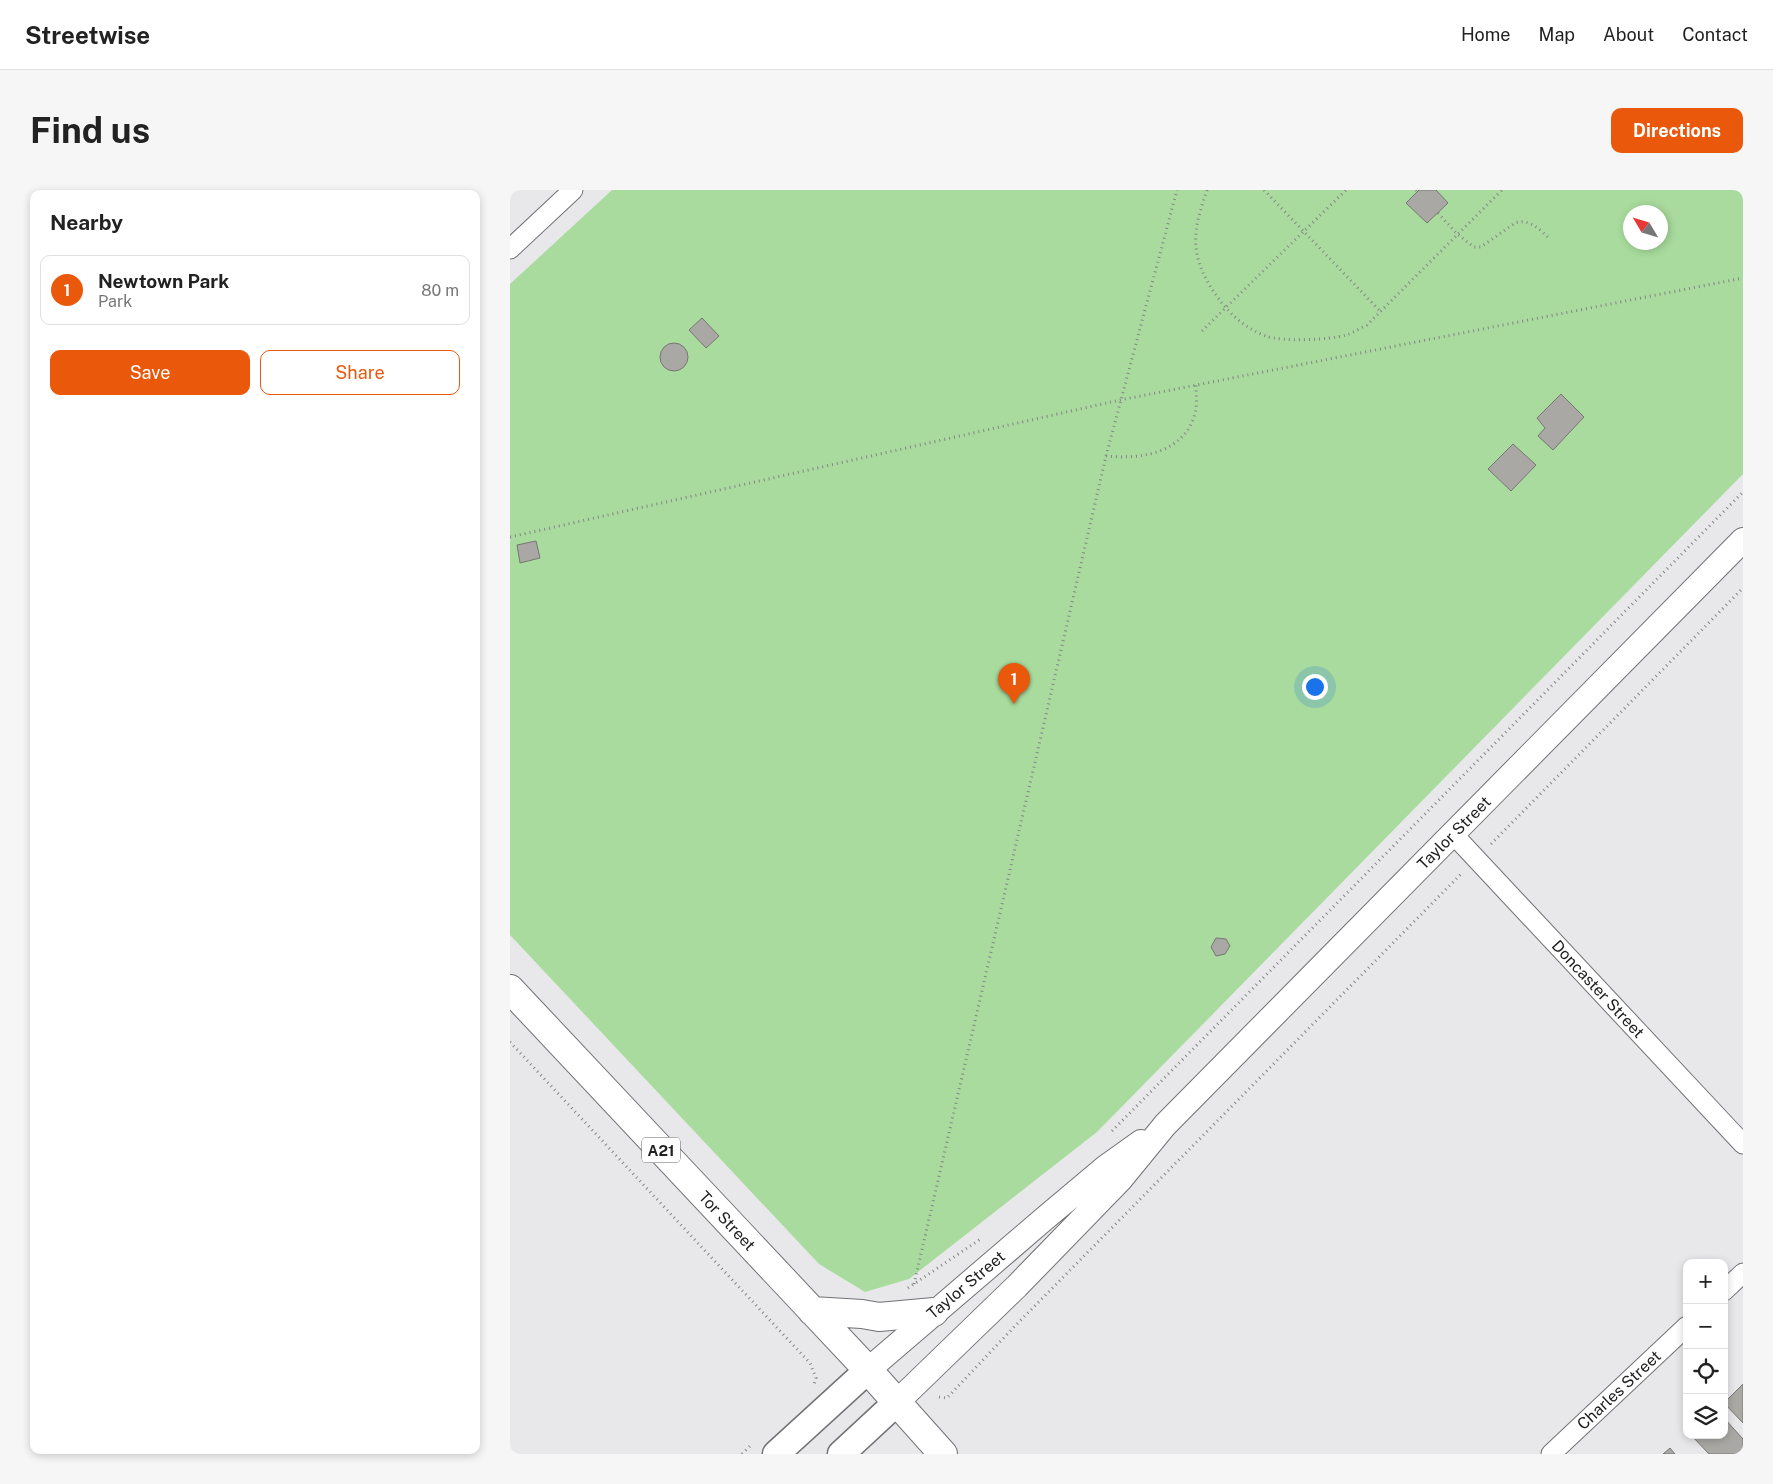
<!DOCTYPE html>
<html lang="en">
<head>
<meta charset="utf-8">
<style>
  body { margin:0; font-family:"Public Sans",sans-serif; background:#f6f6f6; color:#222 }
  .controls { position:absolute; right:15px; bottom:15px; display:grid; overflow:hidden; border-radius:10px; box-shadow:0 2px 8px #0003 }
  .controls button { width:45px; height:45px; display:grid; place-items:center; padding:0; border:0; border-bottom:1px solid #e0e0e0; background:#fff; color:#222; font:25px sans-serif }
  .compass { position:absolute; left:1113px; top:15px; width:45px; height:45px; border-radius:50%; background:#fff; box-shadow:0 2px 8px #0003; rotate:308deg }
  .you { position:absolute; left:804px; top:496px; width:18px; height:18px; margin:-12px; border:4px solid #fff; border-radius:50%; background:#1a73e8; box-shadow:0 0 0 8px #1a73e833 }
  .badge { display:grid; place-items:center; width:32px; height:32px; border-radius:50%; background:#ea580c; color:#fff; font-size:16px; font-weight:700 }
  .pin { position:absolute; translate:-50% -41px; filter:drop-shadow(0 1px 2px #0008) }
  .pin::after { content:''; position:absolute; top:26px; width:18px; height:15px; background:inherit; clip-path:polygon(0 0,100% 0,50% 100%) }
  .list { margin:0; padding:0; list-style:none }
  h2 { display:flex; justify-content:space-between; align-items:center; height:65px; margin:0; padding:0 20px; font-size:21px }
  h2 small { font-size:16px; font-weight:400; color:#767676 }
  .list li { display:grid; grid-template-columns:32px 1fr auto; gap:15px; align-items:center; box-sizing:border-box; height:70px; margin:0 10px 10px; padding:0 10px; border:1px solid #e0e0e0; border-radius:10px }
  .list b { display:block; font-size:19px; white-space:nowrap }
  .list p { margin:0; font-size:16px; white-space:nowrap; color:#767676 }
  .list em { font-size:16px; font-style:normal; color:#767676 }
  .actions { display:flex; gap:10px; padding:15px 20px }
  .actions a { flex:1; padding:11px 0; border:1px solid #ea580c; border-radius:10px; text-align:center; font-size:18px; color:#ea580c }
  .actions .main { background:#ea580c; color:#fff }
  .icon { flex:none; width:28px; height:28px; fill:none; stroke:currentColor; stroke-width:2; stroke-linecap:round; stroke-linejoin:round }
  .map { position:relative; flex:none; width:1233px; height:1264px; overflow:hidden; border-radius:10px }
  header { display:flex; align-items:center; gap:30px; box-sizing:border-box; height:70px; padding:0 25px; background:#fff; border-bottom:1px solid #e0e0e0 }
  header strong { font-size:24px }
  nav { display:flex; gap:28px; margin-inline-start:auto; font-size:18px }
  .intro { display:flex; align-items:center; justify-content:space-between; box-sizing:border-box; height:120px; padding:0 30px }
  h1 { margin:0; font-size:35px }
  .button { padding:12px 22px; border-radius:10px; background:#ea580c; color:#fff; font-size:18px; font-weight:700 }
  main { display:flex; gap:30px; padding:0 30px }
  aside { flex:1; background:#fff; border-radius:10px; box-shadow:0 2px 8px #0003 }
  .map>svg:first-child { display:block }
  .green { fill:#a8db9d; fill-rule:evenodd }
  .building { fill:#aaa8a5; stroke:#787673 }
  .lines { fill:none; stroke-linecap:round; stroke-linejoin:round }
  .minor-casing { stroke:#727275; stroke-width:21 }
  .tertiary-casing { stroke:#727275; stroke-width:26 }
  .secondary-casing { stroke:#727275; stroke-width:29 }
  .trunk-casing { stroke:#727275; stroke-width:30 }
  .path { stroke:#858587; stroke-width:3; stroke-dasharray:1 4; stroke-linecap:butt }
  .minor { stroke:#fff; stroke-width:19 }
  .tertiary { stroke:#fff; stroke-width:24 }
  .secondary { stroke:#fff; stroke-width:26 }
  .trunk { stroke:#fff; stroke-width:28 }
  .labels { text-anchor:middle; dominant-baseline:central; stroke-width:5; stroke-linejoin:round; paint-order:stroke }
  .shield { fill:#fff; stroke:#636364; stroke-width:1 }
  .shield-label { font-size:15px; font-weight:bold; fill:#202021 }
  .street-label { font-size:16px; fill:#202021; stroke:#fff }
</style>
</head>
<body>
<header>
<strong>Streetwise</strong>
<nav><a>Home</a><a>Map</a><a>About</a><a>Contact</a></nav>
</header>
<div class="intro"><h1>Find us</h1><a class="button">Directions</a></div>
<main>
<aside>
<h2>Nearby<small></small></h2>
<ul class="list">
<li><span class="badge">1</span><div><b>Newtown Park</b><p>Park</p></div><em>80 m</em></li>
</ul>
<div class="actions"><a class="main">Save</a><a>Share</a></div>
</aside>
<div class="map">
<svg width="1233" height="1264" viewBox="0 0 1233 1264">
  <rect width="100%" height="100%" fill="#e8e8eb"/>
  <path class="green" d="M102,0H1233V284L587,942L399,1089L355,1102L309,1074L0,745V94ZM1120,22H1150V52H1120Z"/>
  <path class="building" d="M909,0H926L938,13L917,33L896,13Z
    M192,128L209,146L196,158L179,140Z
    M150 167a14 14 0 1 1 28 0a14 14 0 1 1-28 0Z
    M1051,204L1074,227L1043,260L1028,246L1035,238L1027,228Z
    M1003,254L1026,275L1001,301L978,279Z
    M26,351L30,368L10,373L7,355Z
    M706,748L716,749L720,756L715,764L706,766L701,757Z
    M1233,1194V1233L1214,1213Z
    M1214,1228L1233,1249V1262L1231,1264H1199L1181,1245H1214Z
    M1160,1258L1165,1264H1153Z"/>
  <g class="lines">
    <g class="minor-casing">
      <path id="minor" d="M0,59L63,0
        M943,644L1233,954
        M1214,1101L1233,1083
        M1041,1264L1177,1136"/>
    </g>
    <g class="tertiary-casing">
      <path id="tertiary" d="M358,1180L534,1029L596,977L631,952
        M386,1213L507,1096L610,990L655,935L1233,350"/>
    </g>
    <g class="secondary-casing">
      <path id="secondary" d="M266,1264L358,1180
        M331,1264L386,1213"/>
    </g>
    <g class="trunk-casing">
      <path id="trunk" d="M0,799L358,1180L433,1264
        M302,1121L352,1124L369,1127L424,1122"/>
    </g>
    <path class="path" d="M697,0C691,18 684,38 686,56C687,73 695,89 704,102C717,122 734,138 756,146C771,152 820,150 836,145C843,143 850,138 857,135L992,0
      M754,0L870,121
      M906,0L908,2
      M928,23L947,44L964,57H971L1005,33C1020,28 1030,40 1040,49
      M692,141L836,0
      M596,266C633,270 678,262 686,219C687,211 686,203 686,195
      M0,347L610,210L1233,88
      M981,654L1233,398
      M0,852L300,1173L306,1188L304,1194
      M602,941L1233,302
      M404,1094L596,266L667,0
      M398,1098L472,1048
      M429,1207L437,1208L505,1136L952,683
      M232,1264L242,1254"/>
    <use href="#minor" class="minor"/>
    <use href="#tertiary" class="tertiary"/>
    <use href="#secondary" class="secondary"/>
    <use href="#trunk" class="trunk"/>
  </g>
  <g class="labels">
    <rect class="shield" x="132" y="947.5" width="38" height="25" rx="4"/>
    <g class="shield-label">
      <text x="151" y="960">A21</text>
    </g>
    <g class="street-label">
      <text transform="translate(944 643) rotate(-45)">Taylor Street</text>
      <text transform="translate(1088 799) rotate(47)">Doncaster Street</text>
      <text transform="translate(217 1031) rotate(47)">Tor Street</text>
      <text transform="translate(456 1095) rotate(-40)">Taylor Street</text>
      <text transform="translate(1109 1200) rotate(-43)">Charles Street</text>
    </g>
  </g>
</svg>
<div class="controls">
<button>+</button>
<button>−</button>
<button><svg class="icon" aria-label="locate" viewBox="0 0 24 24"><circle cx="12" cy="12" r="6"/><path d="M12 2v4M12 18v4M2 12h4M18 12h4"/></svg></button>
<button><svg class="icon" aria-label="layers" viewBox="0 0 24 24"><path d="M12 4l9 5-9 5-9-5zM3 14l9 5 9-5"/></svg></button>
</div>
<svg class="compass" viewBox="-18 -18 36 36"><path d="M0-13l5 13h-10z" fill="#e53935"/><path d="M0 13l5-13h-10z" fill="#767676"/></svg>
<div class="you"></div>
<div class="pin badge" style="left:504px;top:514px">1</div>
</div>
</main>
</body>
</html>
